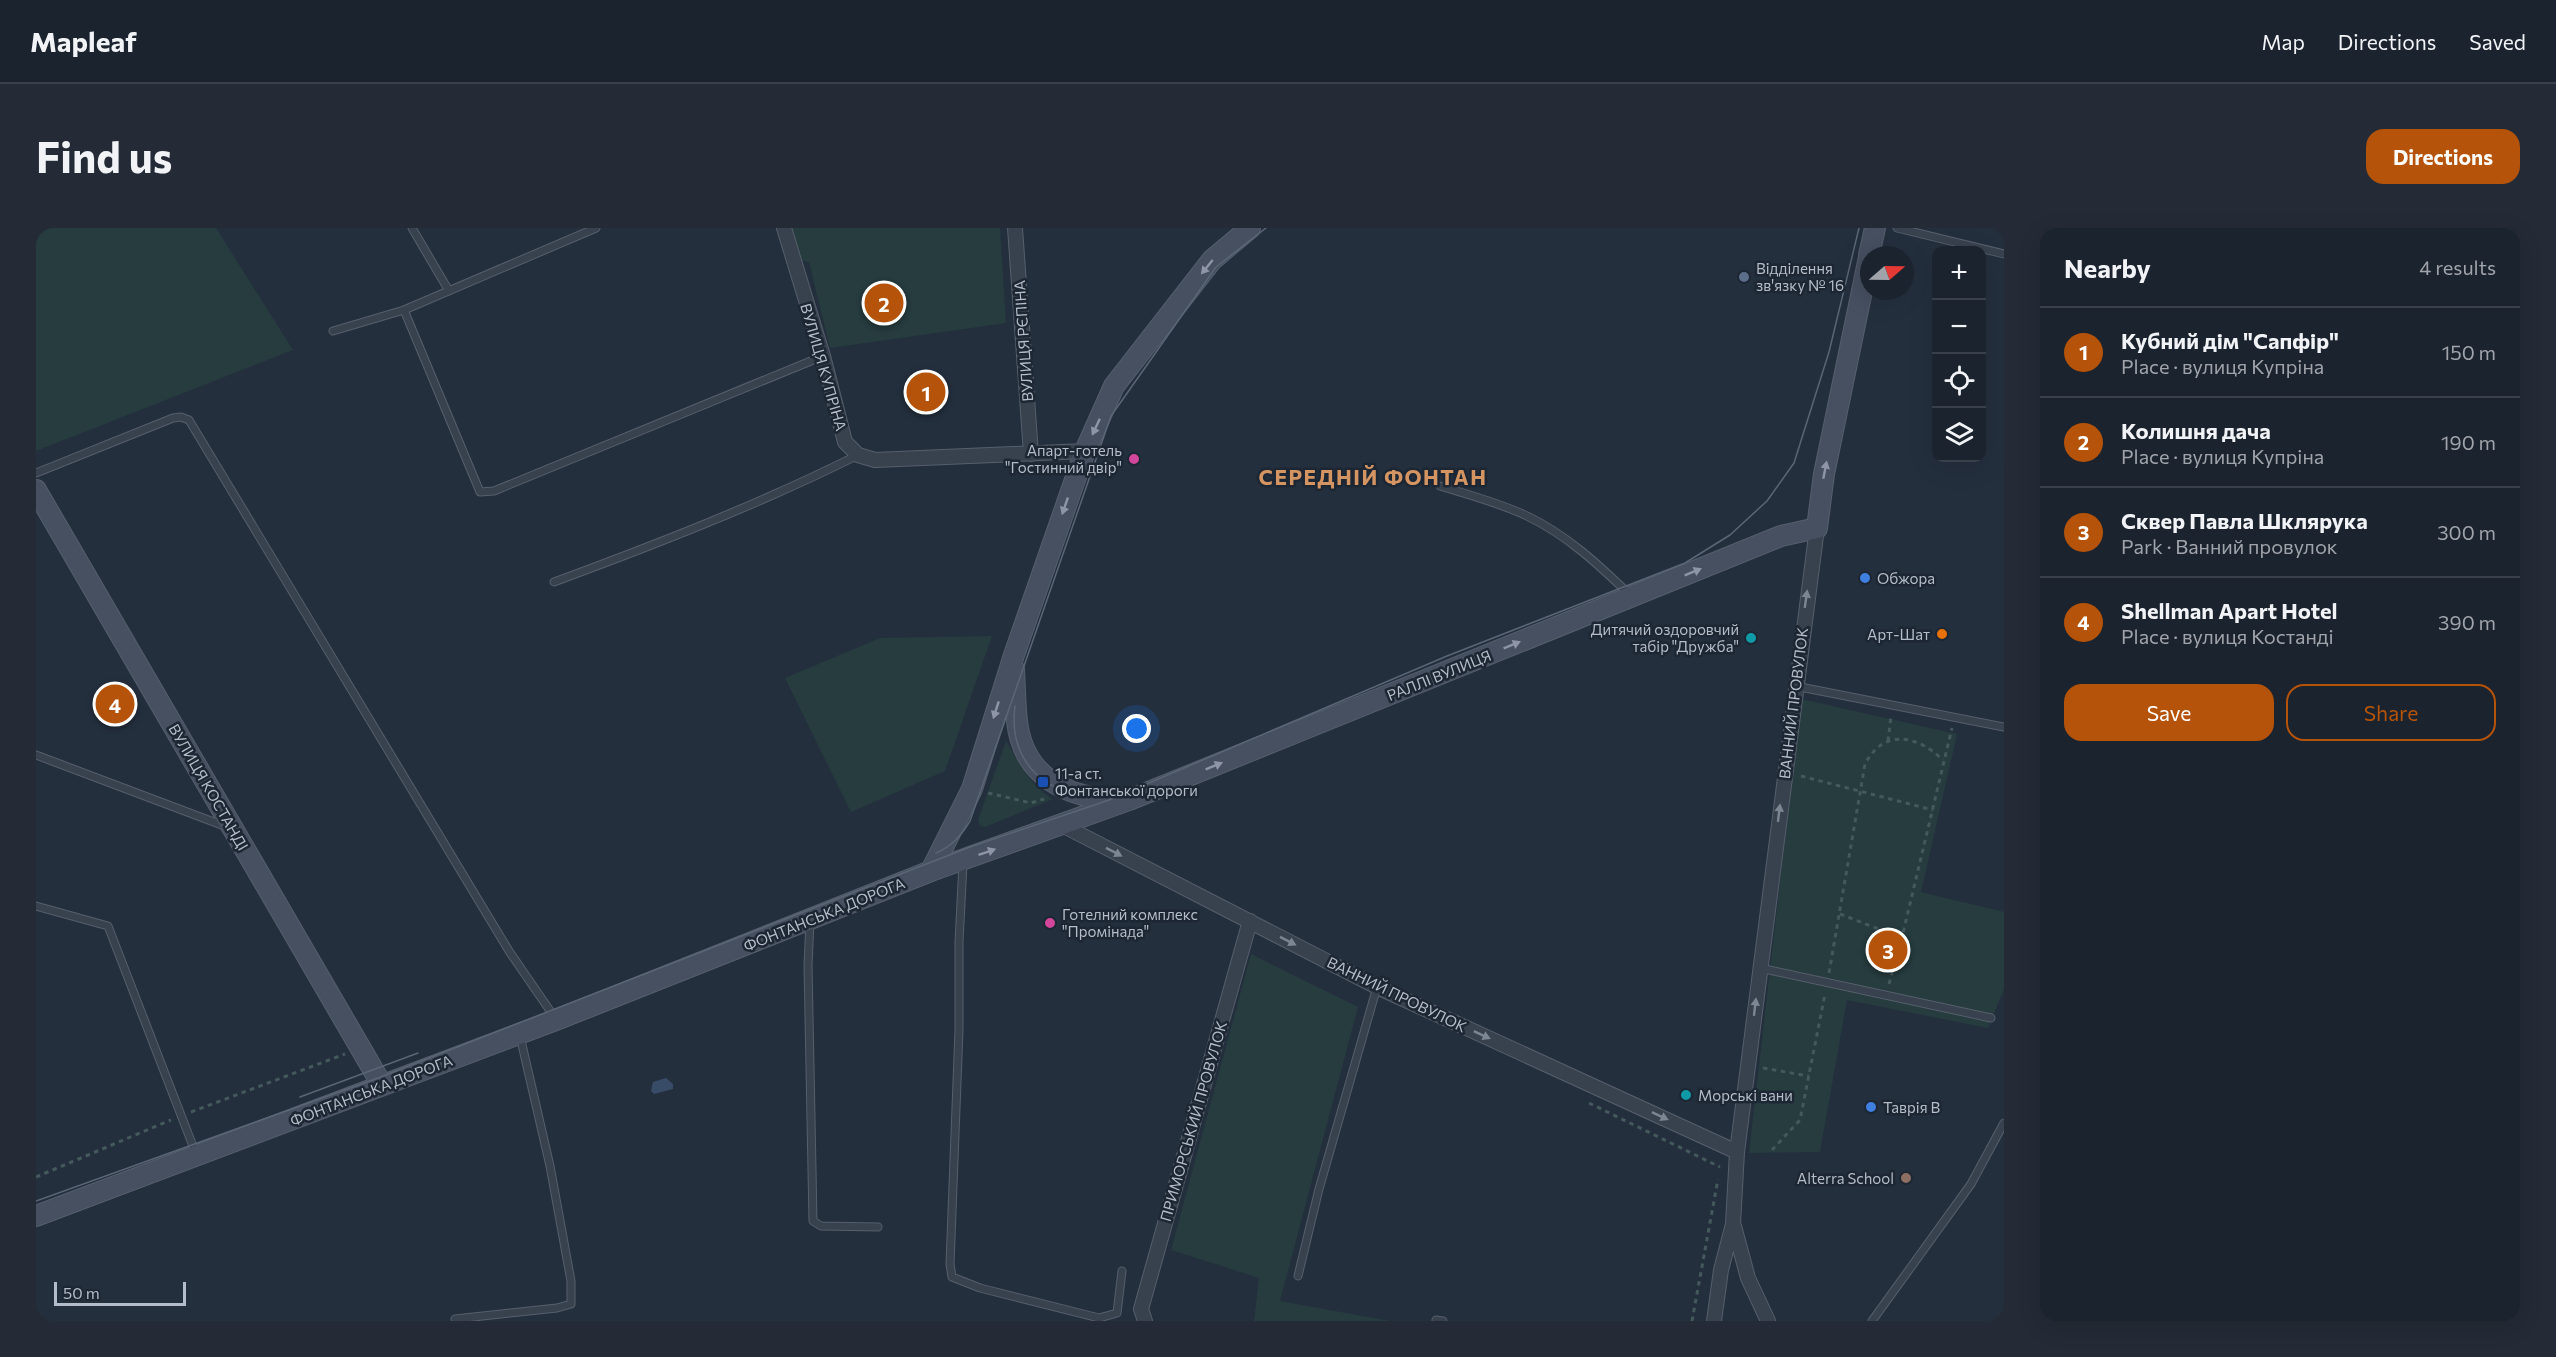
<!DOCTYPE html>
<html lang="en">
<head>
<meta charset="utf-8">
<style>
  body { margin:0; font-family:Commissioner,sans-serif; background:#242b36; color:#f1f3f6 }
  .controls { position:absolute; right:18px; top:18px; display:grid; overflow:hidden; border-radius:12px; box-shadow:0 6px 24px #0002 }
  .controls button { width:54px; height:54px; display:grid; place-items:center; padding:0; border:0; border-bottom:2px solid #39404a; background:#1b232e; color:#f1f3f6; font:30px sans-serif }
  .compass { position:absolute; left:1824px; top:18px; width:54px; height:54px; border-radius:50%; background:#1b232e; box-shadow:0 6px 24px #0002; rotate:70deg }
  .scale { position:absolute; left:18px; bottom:15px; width:132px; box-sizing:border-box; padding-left:6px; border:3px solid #b4bcc9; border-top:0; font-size:16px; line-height:21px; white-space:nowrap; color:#b4bcc9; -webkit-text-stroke:4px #1d2633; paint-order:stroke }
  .you { position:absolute; left:1101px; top:501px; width:21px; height:21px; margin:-15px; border:4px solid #fff; border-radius:50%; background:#1a73e8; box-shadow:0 0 0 9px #1a73e833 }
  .badge { display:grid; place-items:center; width:39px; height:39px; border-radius:50%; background:#b45309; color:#fff; font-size:20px; font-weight:700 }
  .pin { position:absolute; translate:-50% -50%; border:3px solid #fff; box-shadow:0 2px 6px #0006 }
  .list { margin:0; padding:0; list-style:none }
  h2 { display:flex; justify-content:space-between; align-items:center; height:78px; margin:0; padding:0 24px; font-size:26px }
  h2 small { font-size:20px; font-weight:400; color:#a0a4aa }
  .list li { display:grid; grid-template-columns:39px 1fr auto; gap:18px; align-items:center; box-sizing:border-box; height:90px; padding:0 24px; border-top:2px solid #39404a }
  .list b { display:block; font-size:22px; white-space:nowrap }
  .list p { margin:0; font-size:20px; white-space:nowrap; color:#a0a4aa }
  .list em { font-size:20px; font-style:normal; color:#a0a4aa }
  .actions { display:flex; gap:12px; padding:18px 24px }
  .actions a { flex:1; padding:14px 0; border:2px solid #b45309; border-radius:18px; text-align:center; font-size:21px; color:#b45309 }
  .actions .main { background:#b45309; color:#fff }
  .icon { flex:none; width:33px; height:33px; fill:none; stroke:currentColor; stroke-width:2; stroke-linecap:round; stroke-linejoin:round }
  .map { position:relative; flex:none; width:1968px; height:1093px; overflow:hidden; border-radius:18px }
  header { display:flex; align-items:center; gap:36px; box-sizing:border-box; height:84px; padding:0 30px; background:#1b232e; border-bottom:2px solid #39404a }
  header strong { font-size:28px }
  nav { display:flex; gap:33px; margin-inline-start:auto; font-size:21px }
  .intro { display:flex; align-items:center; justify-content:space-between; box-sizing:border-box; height:144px; padding:0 36px }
  h1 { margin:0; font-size:42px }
  .button { padding:15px 27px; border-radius:18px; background:#b45309; color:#fff; font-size:21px; font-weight:700 }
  main { display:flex; gap:36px; padding:0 36px }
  aside { flex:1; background:#1b232e; border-radius:18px; box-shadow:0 6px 24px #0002 }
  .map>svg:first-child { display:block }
  .green { fill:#263c3f }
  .water { fill:#394c67 }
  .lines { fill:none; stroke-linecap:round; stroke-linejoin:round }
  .lane-casing { stroke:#565f6c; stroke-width:9 }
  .street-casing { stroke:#565f6c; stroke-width:16 }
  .secondary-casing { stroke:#565f6c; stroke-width:22 }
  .path { stroke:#44595c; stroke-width:3; stroke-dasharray:4.5 4.5; stroke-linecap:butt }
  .lane { stroke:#38414e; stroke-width:7 }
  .street { stroke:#38414e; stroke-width:14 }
  .secondary { stroke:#465061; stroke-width:20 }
  .tram { stroke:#5a6575; stroke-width:1.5 }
  .oneway { fill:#8e96a5 }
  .oneway2 { fill:#7c8592 }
  .service-dot { fill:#5c6f8a; stroke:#1d2633; stroke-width:2 }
  .hotel-dot { fill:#d1479c; stroke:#1d2633; stroke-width:2 }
  .shop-dot { fill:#3f7fe0; stroke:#1d2633; stroke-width:2 }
  .food-dot { fill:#e8710a; stroke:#1d2633; stroke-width:2 }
  .culture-dot { fill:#0f9aa8; stroke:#1d2633; stroke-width:2 }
  .transit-dot { fill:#1a4fb4; stroke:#1d2633; stroke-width:2 }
  .education-dot { fill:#8d6e63; stroke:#1d2633; stroke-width:2 }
  .labels { text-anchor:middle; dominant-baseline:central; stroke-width:5; stroke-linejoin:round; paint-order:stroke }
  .poi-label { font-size:15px; fill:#b4bcc9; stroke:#1d2633; text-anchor:start }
  .street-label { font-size:15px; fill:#b4bcc9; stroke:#1d2633 }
  .district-label { font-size:21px; font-weight:bold; letter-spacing:1.5px; fill:#d59563; stroke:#1d2633 }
</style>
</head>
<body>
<header>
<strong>Mapleaf</strong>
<nav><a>Map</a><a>Directions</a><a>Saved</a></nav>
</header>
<div class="intro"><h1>Find us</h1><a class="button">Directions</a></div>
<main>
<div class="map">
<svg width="1968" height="1093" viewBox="0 0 1968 1093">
  <rect width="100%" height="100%" fill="#242f3e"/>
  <path class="green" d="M0,0H180L257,122L0,223Z
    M753,0H964L970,95L794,120L773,34L760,32Z
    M956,408L909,543L815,584L749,450L844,410Z
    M1765,471L1921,506L1885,664L1968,684V761L1952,800L1811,772L1784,924L1713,925Z
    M970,513C984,535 993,557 1017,571L949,599L944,598L942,592Z
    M1215,726L1322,779L1244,1073L1354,1093H1218L1223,1050L1135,1022Z"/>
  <path class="water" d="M630,850L637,856V861L618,866L615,863L617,854Z"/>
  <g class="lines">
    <g class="lane-casing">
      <path id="lane" d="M376,0L413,63
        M1861,0L1968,26
        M368,82L444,264L458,263L787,128
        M297,103L368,82L560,0
        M0,245L137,190L145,189L153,192L473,723L519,790
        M1404,258C1433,267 1464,275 1491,288C1531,307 1563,337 1594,367
        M518,354C621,316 724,276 822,227
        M1759,458L1968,499
        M0,527L191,599
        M927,635L923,714V802L914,1036L916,1049L944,1060L1063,1090L1081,1085L1086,1043
        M0,678L72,698L160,926
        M774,694L772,737L777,993L785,998L842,999
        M1724,740L1955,790
        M1262,1048L1283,961L1341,759
        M419,1091L521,1080L535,1076V1053L514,938L484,808
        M1400,1092L1407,1093
        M1836,1093L1935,956L1968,895"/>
    </g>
    <g class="street-casing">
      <path id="street" d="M748,0L787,128L809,214L822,227L839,232L1049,223
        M979,0L995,226
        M1026,597L1341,759L1701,924
        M1698,998L1712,1050L1732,1093
        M1109,1093L1105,1081L1214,693
        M1678,1093L1685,1042L1697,996L1701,924L1781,300"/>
    </g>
    <g class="secondary-casing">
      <path id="secondary" d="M1833,27L1839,0
        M0,262L346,857
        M978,441C979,458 979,476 981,493C987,549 1031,570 1083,572
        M895,643L936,561L978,427L1049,223L1078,158L1176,32L1214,0
        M0,988L520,792L895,643L1093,572L1745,308L1781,300L1788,246L1833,29"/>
    </g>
    <path class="path" d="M1852,513L1855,488
      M1765,548L1897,582
      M952,565L995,575L1008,571
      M1804,686L1840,700L1867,705
      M1793,745L1829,536C1848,500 1881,507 1907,532
      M1853,756L1867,705L1916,500
      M1727,840L1773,848
      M1553,875L1684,939
      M155,884L309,826
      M1736,922L1764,892L1789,766
      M0,949L135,892
      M1656,1093L1682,951"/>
    <use href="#lane" class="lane"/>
    <use href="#street" class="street"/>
    <use href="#secondary" class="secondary"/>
    <path class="tram" d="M979,478C971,536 1014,572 1069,568
      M900,625C916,618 925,608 934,593L1075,188L1180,39L1230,0
      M264,869L382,825
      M0,973L342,850L934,619L1073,572L1411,428L1649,335L1694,307L1731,273L1758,235L1793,124L1823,0"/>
  </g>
  <defs><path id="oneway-solid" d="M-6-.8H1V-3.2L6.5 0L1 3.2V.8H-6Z" transform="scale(1.5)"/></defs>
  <g class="oneway">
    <use href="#oneway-solid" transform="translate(1171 39) rotate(129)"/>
    <use href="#oneway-solid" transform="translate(1060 199) rotate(115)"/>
    <use href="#oneway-solid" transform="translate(1789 242) rotate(-79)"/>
    <use href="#oneway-solid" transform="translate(1029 278) rotate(109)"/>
    <use href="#oneway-solid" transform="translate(1657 344) rotate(-22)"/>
    <use href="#oneway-solid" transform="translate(1476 417) rotate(-22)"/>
    <use href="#oneway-solid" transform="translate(960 482) rotate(108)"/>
    <use href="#oneway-solid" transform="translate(1178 538) rotate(-22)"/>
    <use href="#oneway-solid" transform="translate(951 624) rotate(-19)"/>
  </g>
  <g class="oneway2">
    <use href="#oneway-solid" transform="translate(1770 371) rotate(-82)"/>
    <use href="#oneway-solid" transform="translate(1743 585) rotate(-83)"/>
    <use href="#oneway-solid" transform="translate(1078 624) rotate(27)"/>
    <use href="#oneway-solid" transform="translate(1252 713) rotate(27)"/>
    <use href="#oneway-solid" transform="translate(1719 779) rotate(-83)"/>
    <use href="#oneway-solid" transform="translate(1446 807) rotate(25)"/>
    <use href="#oneway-solid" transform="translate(1624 888) rotate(25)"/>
  </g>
  <circle class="service-dot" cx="1708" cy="49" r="6"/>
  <g class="hotel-dot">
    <circle cx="1098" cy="231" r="6"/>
    <circle cx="1014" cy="695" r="6"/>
  </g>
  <g class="shop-dot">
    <circle cx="1829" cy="350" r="6"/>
    <circle cx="1835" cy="879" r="6"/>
  </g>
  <circle class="food-dot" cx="1906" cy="406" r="6"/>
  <g class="culture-dot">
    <circle cx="1715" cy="410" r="6"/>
    <circle cx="1650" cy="867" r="6"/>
  </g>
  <rect class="transit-dot" x="1001" y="548" width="12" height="12" rx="3"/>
  <circle class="education-dot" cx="1870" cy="950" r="6"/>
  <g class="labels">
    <g class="poi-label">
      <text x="1720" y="40">Відділення<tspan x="1720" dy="17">зв'язку № 16</tspan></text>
      <text x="1086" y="222" text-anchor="end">Апарт-готель<tspan x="1086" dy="17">"Гостинний двір"</tspan></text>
      <text x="1841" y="350">Обжора</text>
      <text x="1703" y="401" text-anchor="end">Дитячий оздоровчий<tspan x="1703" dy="17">табір "Дружба"</tspan></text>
      <text x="1894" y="406" text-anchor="end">Арт-Шат</text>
      <text x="1019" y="545">11-а ст.<tspan x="1019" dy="17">Фонтанської дороги</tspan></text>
      <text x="1026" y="686">Готелний комплекс<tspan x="1026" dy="17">"Промінада"</tspan></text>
      <text x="1662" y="867">Морські вани</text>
      <text x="1847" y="879">Таврія В</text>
      <text x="1858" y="950" text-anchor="end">Alterra School</text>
    </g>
    <g class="street-label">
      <text transform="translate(987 113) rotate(-94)">ВУЛИЦЯ РЄПІНА</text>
      <text transform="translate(788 139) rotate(74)">ВУЛИЦЯ КУПРІНА</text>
      <text transform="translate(1403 447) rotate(-22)">РАЛЛІ ВУЛИЦЯ</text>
      <text transform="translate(1757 475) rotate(-83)">ВАННИЙ ПРОВУЛОК</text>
      <text transform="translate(173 559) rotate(60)">ВУЛИЦЯ КОСТАНДІ</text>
      <text transform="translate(788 686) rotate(-22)">ФОНТАНСЬКА ДОРОГА</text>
      <text transform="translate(1361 766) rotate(26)">ВАННИЙ ПРОВУЛОК</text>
      <text transform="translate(335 862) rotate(-21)">ФОНТАНСЬКА ДОРОГА</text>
      <text transform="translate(1157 893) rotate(-74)">ПРИМОРСЬКИЙ ПРОВУЛОК</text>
    </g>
    <g class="district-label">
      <text x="1337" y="248">СЕРЕДНІЙ ФОНТАН</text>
    </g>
  </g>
</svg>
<div class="controls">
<button>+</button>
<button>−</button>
<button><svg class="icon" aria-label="locate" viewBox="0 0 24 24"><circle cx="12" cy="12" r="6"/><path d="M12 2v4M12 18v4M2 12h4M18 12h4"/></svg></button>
<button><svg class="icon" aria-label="layers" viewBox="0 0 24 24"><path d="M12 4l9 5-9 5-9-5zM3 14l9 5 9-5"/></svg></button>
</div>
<svg class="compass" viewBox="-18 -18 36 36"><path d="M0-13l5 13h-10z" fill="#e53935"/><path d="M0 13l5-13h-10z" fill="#a0a4aa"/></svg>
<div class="scale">50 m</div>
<div class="you"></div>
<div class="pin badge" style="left:890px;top:164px">1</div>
<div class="pin badge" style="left:848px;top:75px">2</div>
<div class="pin badge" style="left:1852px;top:722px">3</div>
<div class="pin badge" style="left:79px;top:476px">4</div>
</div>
<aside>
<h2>Nearby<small>4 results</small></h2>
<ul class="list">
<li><span class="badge">1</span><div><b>Кубний дім &quot;Сапфір&quot;</b><p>Place · вулиця Купріна</p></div><em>150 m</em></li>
<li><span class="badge">2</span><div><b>Колишня дача</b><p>Place · вулиця Купріна</p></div><em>190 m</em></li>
<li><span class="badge">3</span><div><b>Сквер Павла Шклярука</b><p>Park · Ванний провулок</p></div><em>300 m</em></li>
<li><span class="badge">4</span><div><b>Shellman Apart Hotel</b><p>Place · вулиця Костанді</p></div><em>390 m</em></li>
</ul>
<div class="actions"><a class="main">Save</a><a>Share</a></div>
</aside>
</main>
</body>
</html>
